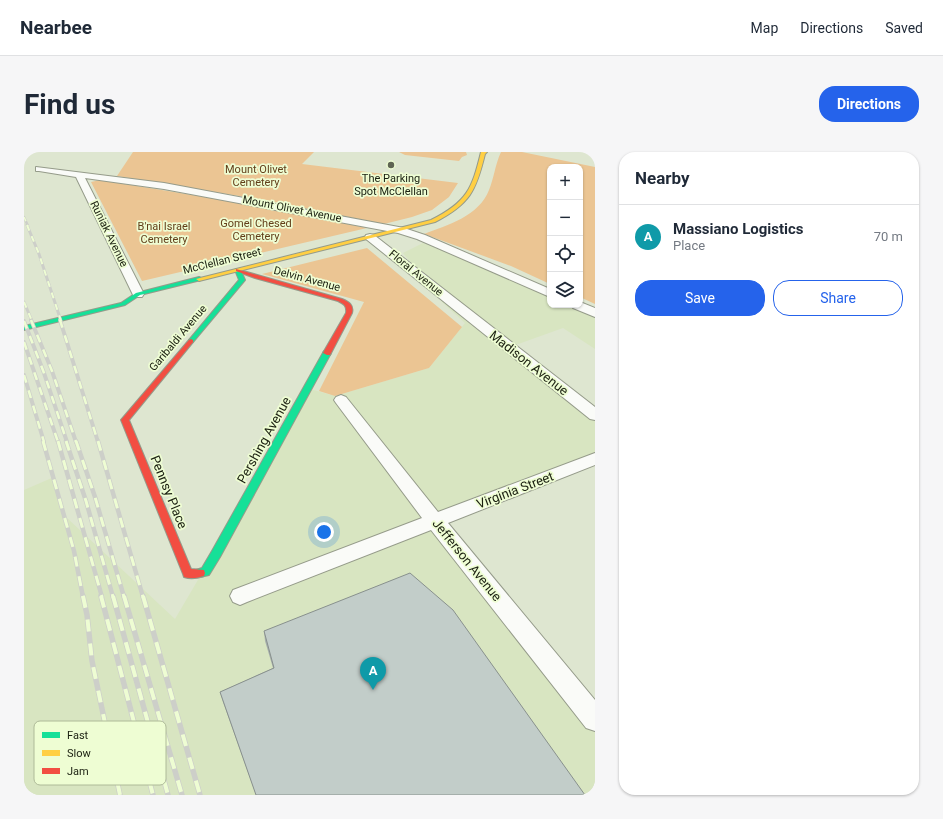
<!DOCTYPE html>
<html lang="en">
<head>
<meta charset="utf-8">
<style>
  body { margin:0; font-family:Roboto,sans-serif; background:#f6f6f7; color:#1f2937 }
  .controls { position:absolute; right:12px; top:12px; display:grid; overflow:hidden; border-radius:8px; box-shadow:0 1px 3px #0004 }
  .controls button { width:36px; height:36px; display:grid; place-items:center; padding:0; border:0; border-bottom:1px solid #e0e1e3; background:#fff; color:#1f2937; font:20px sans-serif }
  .you { position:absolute; left:300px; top:380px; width:14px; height:14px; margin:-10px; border:3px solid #fff; border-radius:50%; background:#1a73e8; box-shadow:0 0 0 6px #1a73e833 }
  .badge { display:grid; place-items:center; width:26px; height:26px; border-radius:50%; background:#2563eb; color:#fff; font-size:13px; font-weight:700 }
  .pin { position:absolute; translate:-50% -33px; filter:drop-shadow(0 1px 2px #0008) }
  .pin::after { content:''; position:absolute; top:21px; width:14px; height:12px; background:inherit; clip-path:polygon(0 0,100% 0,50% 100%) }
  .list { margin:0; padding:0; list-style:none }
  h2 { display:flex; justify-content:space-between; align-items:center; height:52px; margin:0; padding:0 16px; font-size:17px }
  h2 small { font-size:13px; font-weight:400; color:#747a83 }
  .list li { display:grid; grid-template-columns:26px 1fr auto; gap:12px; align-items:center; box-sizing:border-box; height:64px; padding:0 16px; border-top:1px solid #e0e1e3 }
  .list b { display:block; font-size:15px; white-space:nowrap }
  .list p { margin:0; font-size:13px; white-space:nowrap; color:#747a83 }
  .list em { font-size:13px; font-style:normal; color:#747a83 }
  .actions { display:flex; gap:8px; padding:12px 16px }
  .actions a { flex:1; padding:9px 0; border:1px solid #2563eb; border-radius:16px; text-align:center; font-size:14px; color:#2563eb }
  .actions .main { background:#2563eb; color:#fff }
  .icon { flex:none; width:22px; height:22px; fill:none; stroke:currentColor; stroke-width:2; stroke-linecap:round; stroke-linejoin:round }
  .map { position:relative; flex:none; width:571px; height:643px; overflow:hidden; border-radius:16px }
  header { display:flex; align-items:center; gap:24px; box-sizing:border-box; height:56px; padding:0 20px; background:#fff; border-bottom:1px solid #e0e1e3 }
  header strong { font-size:19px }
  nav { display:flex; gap:22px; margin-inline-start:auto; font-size:14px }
  .intro { display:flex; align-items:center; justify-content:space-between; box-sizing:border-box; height:96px; padding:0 24px }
  h1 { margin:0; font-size:28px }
  .button { padding:10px 18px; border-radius:16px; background:#2563eb; color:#fff; font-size:14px; font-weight:700 }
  main { display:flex; gap:24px; padding:0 24px }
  aside { flex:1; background:#fff; border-radius:16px; box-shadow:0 1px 3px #0004 }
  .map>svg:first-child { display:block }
  .built { fill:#d8e5c1 }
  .green { fill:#ebc593 }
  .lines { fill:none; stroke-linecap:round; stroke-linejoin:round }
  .street-casing { stroke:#959b8a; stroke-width:2 }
  .fast-casing { stroke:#959b8a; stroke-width:2 }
  .slow-casing { stroke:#959b8a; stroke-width:2 }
  .jam-casing { stroke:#959b8a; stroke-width:2 }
  .street { fill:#fafbf8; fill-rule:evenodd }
  .fast { fill:#16e098; fill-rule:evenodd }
  .slow { fill:#ffcf43; fill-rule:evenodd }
  .jam { fill:#f24e42; fill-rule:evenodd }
  .rail-far4-casing { stroke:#cdcfc9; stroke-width:2.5 }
  .rail-far3-casing { stroke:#cdcfc9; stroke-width:3 }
  .rail-far2-casing { stroke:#cdcfc9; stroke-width:4 }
  .rail-far1-casing { stroke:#cdcfc9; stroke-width:4.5 }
  .rail-casing { stroke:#cdcfc9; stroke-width:5.5 }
  .rail-far4 { stroke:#eefdd3; stroke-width:1.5; stroke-dasharray:4.5; stroke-linecap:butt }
  .rail-far3 { stroke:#eefdd3; stroke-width:2; stroke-dasharray:6; stroke-linecap:butt }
  .rail-far2 { stroke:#eefdd3; stroke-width:2.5; stroke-dasharray:8; stroke-linecap:butt }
  .rail-far1 { stroke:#eefdd3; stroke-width:3; stroke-dasharray:10; stroke-linecap:butt }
  .rail { stroke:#eefdd3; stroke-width:4; stroke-dasharray:12; stroke-linecap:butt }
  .wall { fill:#a7b0ad }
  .building { fill:#c2cdc9; stroke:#88908d }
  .poi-dot { fill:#5f6553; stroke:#eefdd3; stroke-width:1.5 }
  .labels { text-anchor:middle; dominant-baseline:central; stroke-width:3.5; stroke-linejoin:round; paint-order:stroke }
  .far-park-label { font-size:11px; fill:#623e19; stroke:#eefdd3 }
  .far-poi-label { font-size:11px; fill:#1a1f10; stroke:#eefdd3 }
  .far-street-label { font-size:11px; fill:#1a1f10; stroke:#eefdd3 }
  .street-label { font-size:13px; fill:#1a1f10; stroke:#eefdd3 }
  .key { fill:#eefdd3; stroke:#aeba98; stroke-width:1 }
  .key-label { font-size:11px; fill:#1a1f10 }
</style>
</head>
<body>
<header>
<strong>Nearbee</strong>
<nav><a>Map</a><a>Directions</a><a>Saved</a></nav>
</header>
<div class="intro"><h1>Find us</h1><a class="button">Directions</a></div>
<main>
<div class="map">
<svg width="571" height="643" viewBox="0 0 571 643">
  <rect width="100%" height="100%" fill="#dee6d0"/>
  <path class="built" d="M399,91L444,104L526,140V153H556L571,159V197L539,176L486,195L571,264V301L411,362L571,562V643H0V338L30,325L42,365L151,467L286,237L311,244L405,216L441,171L419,151L379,101Z"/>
  <path class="green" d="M109,0H290L278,12L434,31L425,45L408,58L388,65L360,72L240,48L93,24Z
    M375,0H442L443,3L438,5L435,9L381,3Z
    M477,0H498L571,15V152L556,145V15H526V132L487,114L400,82C424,73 455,64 465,38C470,26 471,13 477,0Z
    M76,28L230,53L343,76L118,129L67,30Z
    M343,96L438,175L405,216L311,244L295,239L340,150L238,122Z"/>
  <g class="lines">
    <g class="street-casing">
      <path id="street" d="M12,15L140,31L380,76L401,83L526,137V145L393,87L374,81L140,37L61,26L120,142L118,145H110L52,25L15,19H12Z
        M346,82L350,83L571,255V268L566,267L342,87L341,85L342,83Z
        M556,150L571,156V165L549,156L547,153H556Z
        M317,243L322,245L414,360L571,301V313L424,371L571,548V579L562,576L407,378L223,450L216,453L209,450L206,444L209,438L398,366L312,251L310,248L312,245Z"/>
    </g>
    <g class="fast-casing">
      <path id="fast" d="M212,117H216L221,128L169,190H165V188L215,128L211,118Z
        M175,125L177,126V128L116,143L101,153L0,178V174L97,151L112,141Z
        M300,199H303L307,201L196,405L185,423L176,425L172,424L171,421L172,418L178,416L188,399Z"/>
    </g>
    <g class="slow-casing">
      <path id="slow" d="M457,0H463L461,2C452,39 446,52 411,70L175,129L172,127L407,68C443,50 448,37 457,0Z"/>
    </g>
    <g class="jam-casing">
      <path id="jam" d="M212,117L318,147C325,150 330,153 328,161L306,203H303L299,201L322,161C323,154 320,152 314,149L231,126L212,119Z
        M167,187L169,188V190L105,268L167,417L180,418L181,421L180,424C174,426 166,427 160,425L159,422L97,268L165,188Z"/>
    </g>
    <use href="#street" class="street"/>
    <use href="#fast" class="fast"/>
    <use href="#slow" class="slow"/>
    <use href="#jam" class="jam"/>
    <g class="rail-far4-casing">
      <path id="rail-far4" d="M0,65L4,74"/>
    </g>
    <g class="rail-far3-casing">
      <path id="rail-far3" d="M3,73L15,102L37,169
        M0,150L8,169"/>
    </g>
    <g class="rail-far2-casing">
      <path id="rail-far2" d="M7,168L28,219L52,290
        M36,168L74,290
        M0,169L20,221L43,290
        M0,190L34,290
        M0,223L20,290"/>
    </g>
    <g class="rail-far1-casing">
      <path id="rail-far1" d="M19,289L50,399L59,445
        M34,289L78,445
        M42,289L62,349L89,445
        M52,289L71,345L100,445
        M74,289L119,445"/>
    </g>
    <g class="rail-casing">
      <path id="rail" d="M59,444L63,463L68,509L96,643
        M77,444L129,643
        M89,444L144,643
        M100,444L158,643
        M119,444L176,643"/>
    </g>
    <use href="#rail-far4" class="rail-far4"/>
    <use href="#rail-far3" class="rail-far3"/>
    <use href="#rail-far2" class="rail-far2"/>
    <use href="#rail-far1" class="rail-far1"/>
    <use href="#rail" class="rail"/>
  </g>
  <path class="wall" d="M240,479L561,643H232L199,550L196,540L249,516L241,489Z"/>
  <path class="building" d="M386,421L429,458L561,643H232L196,540L250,516L240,479Z"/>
  <circle class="poi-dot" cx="367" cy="13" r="4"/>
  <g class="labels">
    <g class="far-park-label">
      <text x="232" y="17">Mount Olivet<tspan x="232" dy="13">Cemetery</tspan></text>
      <text x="232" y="71">Gomel Chesed<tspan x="232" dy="13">Cemetery</tspan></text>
      <text x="140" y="74">B'nai Israel<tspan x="140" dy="13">Cemetery</tspan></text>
    </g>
    <g class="far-poi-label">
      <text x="367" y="26">The Parking<tspan x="367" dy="13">Spot McClellan</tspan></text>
    </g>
    <g class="far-street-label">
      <text transform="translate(268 57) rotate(11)">Mount Olivet Avenue</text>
      <text transform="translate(85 82) rotate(64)">Runiak Avenue</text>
      <text transform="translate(198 109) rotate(-14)">McClellan Street</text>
      <text transform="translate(392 121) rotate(39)">Floral Avenue</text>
      <text transform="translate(283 127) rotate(15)">Delvin Avenue</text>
      <text transform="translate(154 186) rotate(-50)">Garibaldi Avenue</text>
    </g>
    <g class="street-label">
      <text transform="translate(505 211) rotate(38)">Madison Avenue</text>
      <text transform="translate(240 288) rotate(-61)">Pershing Avenue</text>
      <text transform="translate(491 338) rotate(-21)">Virginia Street</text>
      <text transform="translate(145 340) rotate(68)">Pennsy Place</text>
      <text transform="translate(443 408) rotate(51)">Jefferson Avenue</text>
    </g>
  </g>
  <rect x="10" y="569" width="132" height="64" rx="6" class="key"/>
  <rect x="18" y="580" width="18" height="6" fill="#16e098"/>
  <rect x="18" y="598" width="18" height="6" fill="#ffcf43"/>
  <rect x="18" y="616" width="18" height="6" fill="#f24e42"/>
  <g class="key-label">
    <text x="43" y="587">Fast</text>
    <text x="43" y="605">Slow</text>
    <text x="43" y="623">Jam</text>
  </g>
</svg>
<div class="controls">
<button>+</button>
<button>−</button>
<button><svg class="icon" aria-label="locate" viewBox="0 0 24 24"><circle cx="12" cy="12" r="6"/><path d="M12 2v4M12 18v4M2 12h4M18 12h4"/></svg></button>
<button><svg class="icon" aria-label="layers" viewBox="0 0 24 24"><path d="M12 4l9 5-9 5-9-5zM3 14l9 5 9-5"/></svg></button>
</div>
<div class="you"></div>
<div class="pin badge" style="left:349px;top:538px;background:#0f9aa8">A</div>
</div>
<aside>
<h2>Nearby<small></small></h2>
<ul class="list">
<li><span class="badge" style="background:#0f9aa8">A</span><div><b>Massiano Logistics</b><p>Place</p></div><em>70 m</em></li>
</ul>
<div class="actions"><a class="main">Save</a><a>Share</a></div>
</aside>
</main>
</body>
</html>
